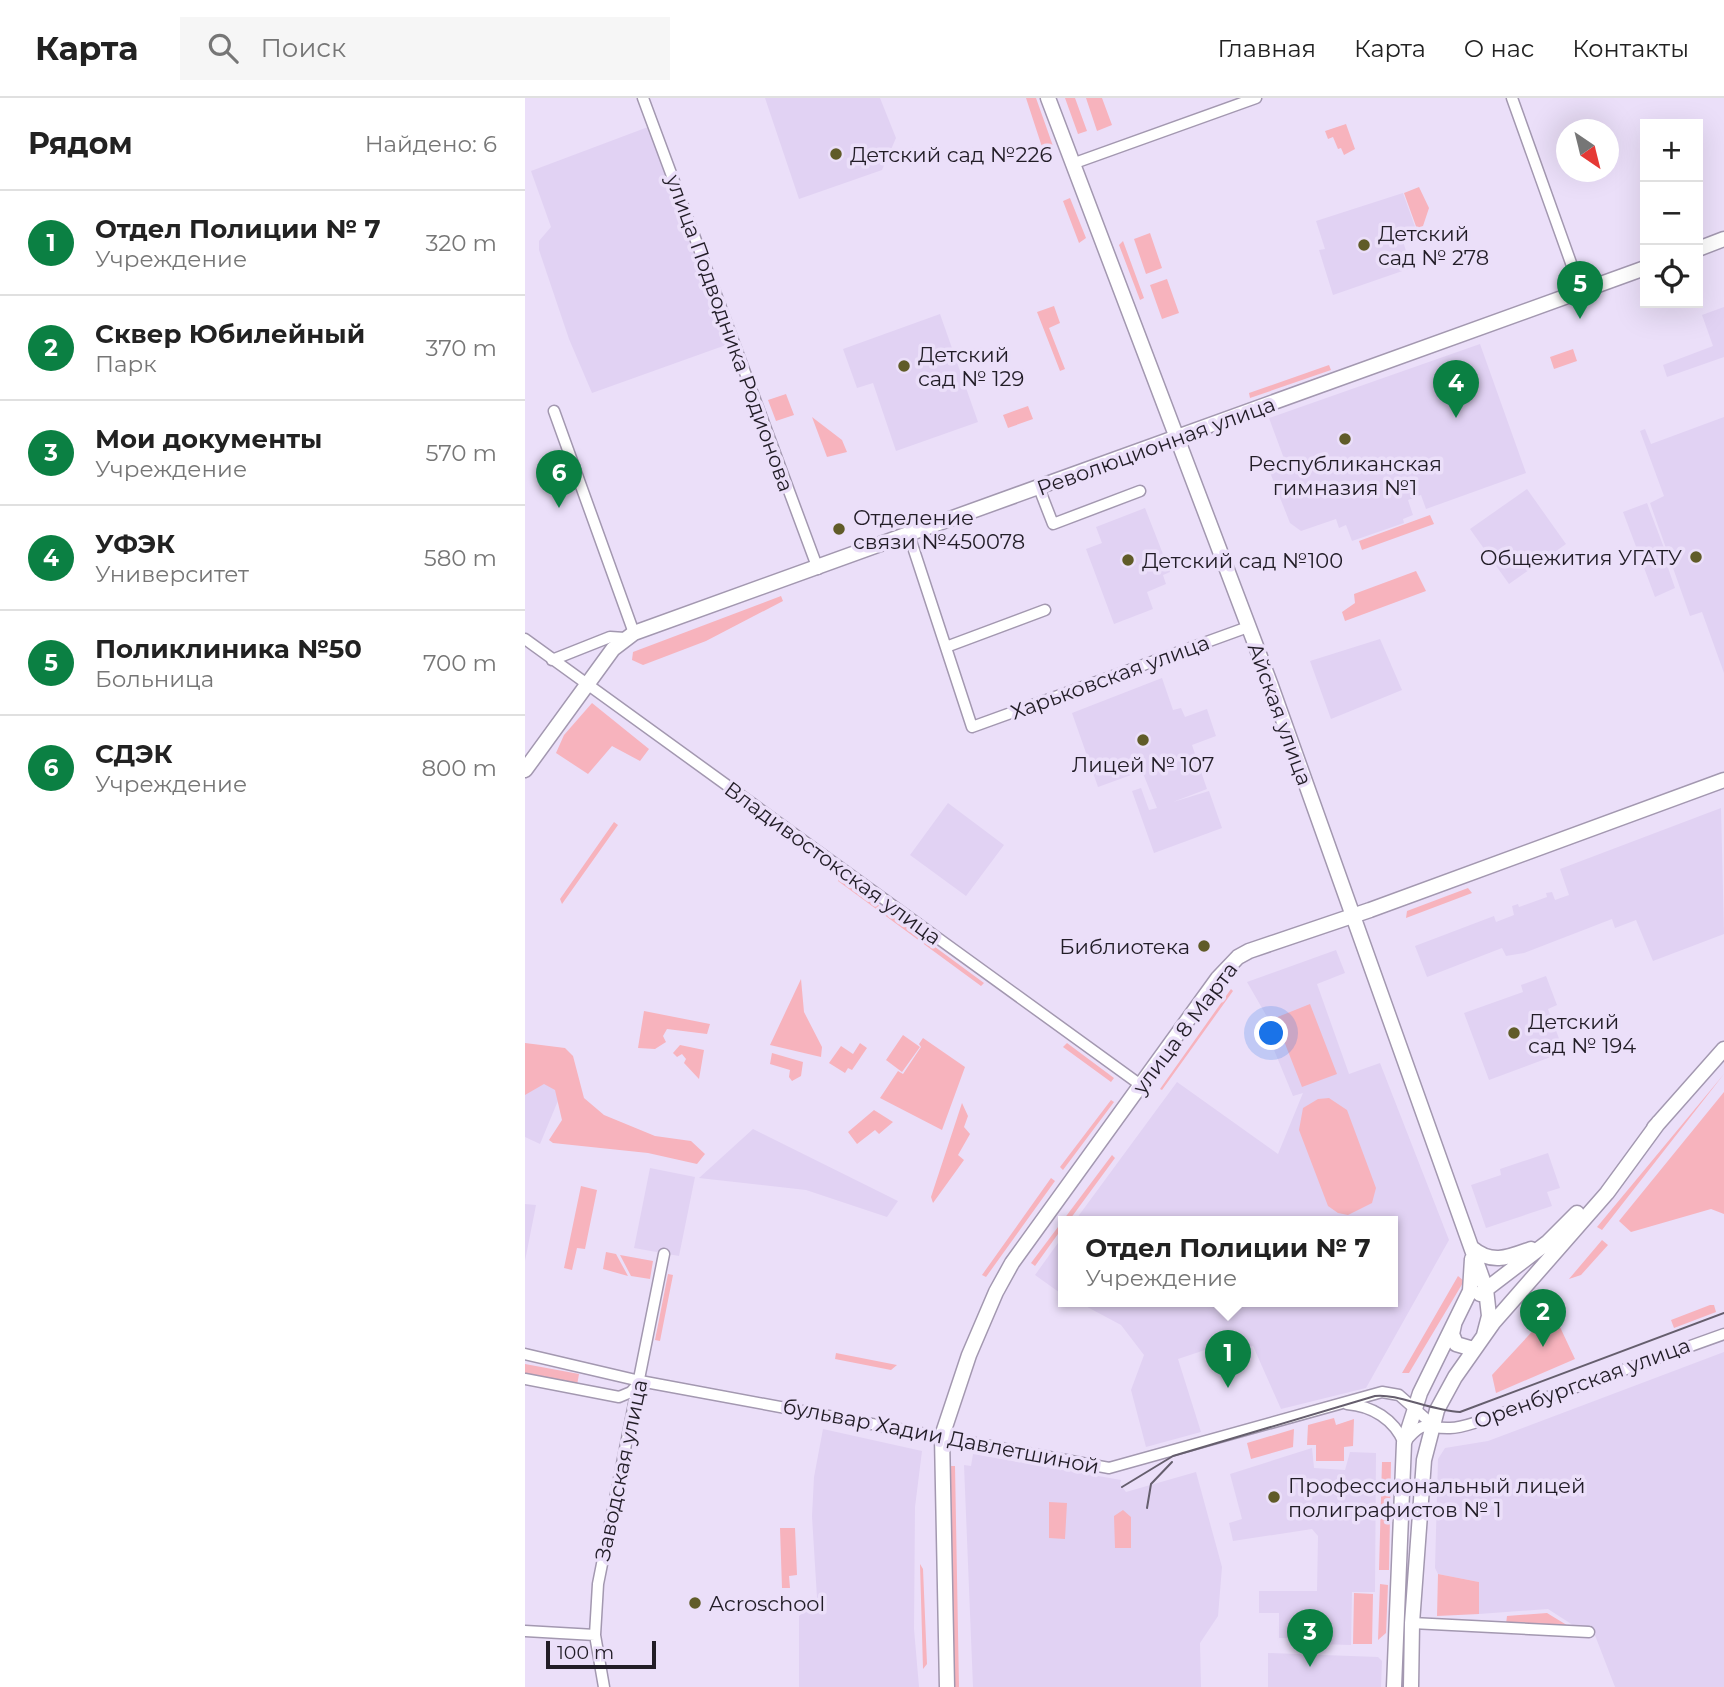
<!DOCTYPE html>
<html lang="ru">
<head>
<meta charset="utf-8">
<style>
  body { margin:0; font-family:Montserrat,sans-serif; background:#f6f6f6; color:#222 }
  .controls { position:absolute; right:21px; top:21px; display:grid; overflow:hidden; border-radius:0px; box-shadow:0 7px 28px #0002 }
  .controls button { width:63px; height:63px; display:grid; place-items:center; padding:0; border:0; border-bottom:2px solid #e0e0e0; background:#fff; color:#222; font:35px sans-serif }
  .compass { position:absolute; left:1031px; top:21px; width:63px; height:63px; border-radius:50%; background:#fff; box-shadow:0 7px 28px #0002; rotate:145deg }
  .scale { position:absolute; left:21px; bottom:18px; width:110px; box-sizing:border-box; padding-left:7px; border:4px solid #221d27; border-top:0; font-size:19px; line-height:24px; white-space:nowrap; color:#221d27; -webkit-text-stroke:5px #ebdff9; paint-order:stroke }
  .you { position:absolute; left:747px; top:936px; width:24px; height:24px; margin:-18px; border:5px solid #fff; border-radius:50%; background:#1a73e8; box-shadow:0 0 0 10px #1a73e833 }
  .badge { display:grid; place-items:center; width:46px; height:46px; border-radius:50%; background:#0b8043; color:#fff; font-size:23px; font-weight:700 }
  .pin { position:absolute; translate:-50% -58px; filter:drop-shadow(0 2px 4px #0008) }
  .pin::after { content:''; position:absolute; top:37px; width:24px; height:21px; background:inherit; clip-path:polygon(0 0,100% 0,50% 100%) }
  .popup { position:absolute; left:533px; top:1118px; width:340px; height:91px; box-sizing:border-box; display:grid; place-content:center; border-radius:0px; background:#fff; filter:drop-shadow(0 2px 5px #0005); font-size:23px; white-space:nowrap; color:#767676 }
  .popup b { font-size:26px; color:#222 }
  .popup::after { content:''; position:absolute; left:50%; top:100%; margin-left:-14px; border:14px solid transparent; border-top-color:#fff }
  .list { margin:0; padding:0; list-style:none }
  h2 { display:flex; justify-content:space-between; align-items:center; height:91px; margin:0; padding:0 28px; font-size:30px }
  h2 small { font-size:23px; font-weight:400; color:#767676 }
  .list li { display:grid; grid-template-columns:46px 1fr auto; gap:21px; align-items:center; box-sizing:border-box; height:105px; padding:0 28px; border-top:2px solid #e0e0e0 }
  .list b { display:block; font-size:26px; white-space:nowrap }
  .list p { margin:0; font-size:23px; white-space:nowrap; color:#767676 }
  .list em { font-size:23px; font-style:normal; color:#767676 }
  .icon { flex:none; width:38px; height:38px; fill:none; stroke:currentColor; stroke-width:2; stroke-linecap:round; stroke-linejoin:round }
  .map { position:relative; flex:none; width:1199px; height:1589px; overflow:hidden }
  header { display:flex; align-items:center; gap:42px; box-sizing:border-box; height:98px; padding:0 35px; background:#fff; border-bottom:2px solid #e0e0e0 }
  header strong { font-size:33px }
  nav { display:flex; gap:38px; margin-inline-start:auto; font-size:24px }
  .search { width:490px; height:63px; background:#f6f6f6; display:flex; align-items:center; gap:18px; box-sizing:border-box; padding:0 24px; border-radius:0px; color:#767676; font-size:26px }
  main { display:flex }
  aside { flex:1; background:#fff }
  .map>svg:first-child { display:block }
  .built { fill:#e1d2f3 }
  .green { fill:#f7b3bd }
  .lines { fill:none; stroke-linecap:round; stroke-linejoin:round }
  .minor-casing { stroke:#a398b0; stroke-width:13 }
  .major-casing { stroke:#a398b0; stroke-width:17 }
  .minor { stroke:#fff; stroke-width:10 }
  .major { stroke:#fff; stroke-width:14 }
  .tram { stroke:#655e6d; stroke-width:2 }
  .poi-dot { fill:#605b28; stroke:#ebdff9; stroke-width:2.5 }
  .labels { text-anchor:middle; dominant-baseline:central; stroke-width:7; stroke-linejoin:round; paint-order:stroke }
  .poi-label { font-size:21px; fill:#221d27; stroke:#ebdff9; text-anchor:start }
  .street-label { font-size:21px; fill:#221d27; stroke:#ebdff9 }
</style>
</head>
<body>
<header>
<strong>Карта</strong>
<div class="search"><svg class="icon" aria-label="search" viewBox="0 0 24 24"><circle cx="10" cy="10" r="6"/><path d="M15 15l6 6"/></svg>Поиск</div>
<nav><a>Главная</a><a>Карта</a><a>О нас</a><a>Контакты</a></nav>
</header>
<main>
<aside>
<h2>Рядом<small>Найдено: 6</small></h2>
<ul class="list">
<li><span class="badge">1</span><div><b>Отдел Полиции № 7</b><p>Учреждение</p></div><em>320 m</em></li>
<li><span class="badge">2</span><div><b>Сквер Юбилейный</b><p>Парк</p></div><em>370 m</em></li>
<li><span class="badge">3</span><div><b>Мои документы</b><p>Учреждение</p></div><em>570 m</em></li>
<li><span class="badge">4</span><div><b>УФЭК</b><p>Университет</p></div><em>580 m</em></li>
<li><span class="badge">5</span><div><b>Поликлиника №50</b><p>Больница</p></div><em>700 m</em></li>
<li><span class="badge">6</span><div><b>СДЭК</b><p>Учреждение</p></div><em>800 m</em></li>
</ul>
</aside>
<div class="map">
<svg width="1199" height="1589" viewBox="0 0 1199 1589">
  <rect width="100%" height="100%" fill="#ebdff9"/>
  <path class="built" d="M240,0H355L371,40L357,72L274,101Z
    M123,29L201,247L67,295L44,241L14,152V143L26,129L6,73Z
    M878,95L893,137L878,143L886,170L808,197L794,152L800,151L791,123Z
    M1199,209V259L1142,279L1138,267L1188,248L1177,217Z
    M415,216L453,324L371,353L348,285L332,290L318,251Z
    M955,246L1001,375L901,411L896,397L883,402L888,417L878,421L879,425L827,443L821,427L814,430L811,421L776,433L765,425L744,372L761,366L744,320Z
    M1199,319V575L1177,514L1165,518L1125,405L1139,398L1115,333L1120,331L1126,346Z
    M1002,391L1041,446L984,486L945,431Z
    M1122,405L1144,463L1142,467L1150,490L1130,499L1098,414Z
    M620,410L645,474L638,477L641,486L622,494L628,511L589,526L561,451L577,445L571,429Z
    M855,541L877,592L806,621L785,563Z
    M637,580L648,612L656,610L660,619L682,611L691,638L667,647L682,691L648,704L684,693L697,730L629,755L607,693L616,690L624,712L632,710L617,673L573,689L547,615Z
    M423,705L479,747L441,798L385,757Z
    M1196,710L1199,836L1128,863L1111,822L1090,830L1087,821L999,855L981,858L977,850L902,879L890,848L969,818L971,824L989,817L987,808L993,806L994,809L1022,799L1021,795L1027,794L1030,802L1044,797L1035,771Z
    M811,852L820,875L792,886L824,976L855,965L924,1142L841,1290L756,1311L728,1248L703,1255L698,1246L653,1261L676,1334L621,1349L606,1292L619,1257L596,1227L553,1204H868V1124H549L652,984L753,1056L778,995L768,998L747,947L756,943L722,884Z
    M1021,878L1032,907L1023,911L1039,954L964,982L939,915L998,894L996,887Z
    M0,971L42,981L15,1046L0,1039Z
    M228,1031L373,1103L362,1119L281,1092L174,1080Z
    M1023,1055L1035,1090L1022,1094L1027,1108L961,1130L946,1087L976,1077L975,1071Z
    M125,1070L170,1079L154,1158L109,1150Z
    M0,1106L11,1107L0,1163Z
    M538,1138V1197L510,1177Z
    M1199,1254V1589H1090L1066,1527L1054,1531L1023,1511L954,1516V1484L913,1476L910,1470L913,1361L920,1350L963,1343Z
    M298,1331L397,1353L390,1409L389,1531L394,1589H274V1518L292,1500L287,1418L289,1379Z
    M787,1350L789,1370L820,1372L825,1354L851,1355L850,1494H827L826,1547L791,1546L790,1541L754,1540V1515H734V1493H792L793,1438L787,1431L708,1443L704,1425L717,1421L705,1376Z
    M448,1356L596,1382L595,1386L601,1394L671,1374L697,1469L693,1518L675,1545L676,1589H448L439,1367L446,1368Z
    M743,1555L853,1559L857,1563L856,1589H743Z"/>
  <path class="green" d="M501,0H511L528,48L518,52Z
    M540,0H550L562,33L553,36Z
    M561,0H577L587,27L572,33Z
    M821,26L830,51L819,57L816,50L813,51L808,39L803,41L800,33Z
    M894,89L904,110L898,128L892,131L879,95Z
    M545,100L561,140L554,145L538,103Z
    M625,135L637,170L621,176L609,141Z
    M598,143L619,200L615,202L594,147Z
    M642,181L654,215L637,221L625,187Z
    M529,208L535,225L524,230L540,271L535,273L512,214Z
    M1048,251L1052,263L1029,271L1025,259Z
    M804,267L806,272L725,300L724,295Z
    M261,296L269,317L251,323L243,302Z
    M503,308L508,321L483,330L478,317Z
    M287,319L317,342L322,354L302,359Z
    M905,417L909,426L837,452L834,443Z
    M891,473L901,493L820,523L817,514L830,505L829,496Z
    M256,498L258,503L181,543L118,567L107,562L108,554Z
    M67,605L124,651L115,663L87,648L63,676L31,655L39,637Z
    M89,724L93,727L37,806L35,801Z
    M315,779L459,885L456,888L313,783Z
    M943,790L947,795L881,820L882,813Z
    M276,881L279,914L297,949L296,959L245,947Z
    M706,891L708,893L637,992L635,991Z
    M785,906L812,976L777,989L750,920Z
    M119,913L185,926L182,936L142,931L138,938L141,944L130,951L113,950Z
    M378,937L395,949L377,974L361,962Z
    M398,940L440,969L417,1032L355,1000L373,973L378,976L396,949L394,946Z
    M0,945L40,950L48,958L59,1000L79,1017L130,1038L166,1043L180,1056L172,1066L123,1055L28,1045L24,1042L37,1022L30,992L19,986L0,997Z
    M335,945L342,950L327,972L323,970L320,975L304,965L316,948L328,956Z
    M542,945L589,980L586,984L538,949Z
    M155,947L179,952L174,981L159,965L161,961L157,956L152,959L148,955Z
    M247,955L278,964L276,978L267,983L264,979L265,972L245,966Z
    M1199,976L1077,1132L1072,1129Z
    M1199,994V1116L1186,1111L1106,1134L1094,1123Z
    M804,1000L822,1012L851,1090L847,1105L823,1117L813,1115L803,1108L774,1032L778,1010L793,1001Z
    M586,1002L589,1004L538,1072L535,1069Z
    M437,1005L443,1018L439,1029L445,1036L433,1057L439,1062L408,1105L406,1099Z
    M349,1012L368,1024L354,1036L350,1032L332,1046L323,1034Z
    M587,1057L590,1060L543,1124H538V1129L510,1168L506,1165Z
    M526,1080L530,1083L461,1179L457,1177Z
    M56,1088L72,1092L60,1151L52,1150L47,1172L39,1170Z
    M1077,1142L1083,1147L1056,1177L1044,1181Z
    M81,1154L91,1156L103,1178L78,1171Z
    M95,1157L128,1163L125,1181L106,1178Z
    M143,1176L148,1177L135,1243L130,1242Z
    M933,1178L939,1183L884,1275H877Z
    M1185,1207H1189L1191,1214L1149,1230L1146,1222Z
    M1027,1212L1050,1261L971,1295L967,1277Z
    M311,1255L372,1267L366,1272L310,1261Z
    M0,1266L54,1276L52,1287L0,1277Z
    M809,1320L811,1327L829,1321L828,1348L819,1349V1363H791V1347H782L783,1327Z
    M769,1331L768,1349L726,1361L722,1345Z
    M857,1364H866L864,1472H854Z
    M425,1368H430L434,1589H429Z
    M524,1404L542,1405L540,1441L524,1440Z
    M598,1412L606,1419V1450H590L589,1418Z
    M255,1430H270L272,1477L264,1478L265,1490H257Z
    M395,1466L398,1471L402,1566L398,1571Z
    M913,1476L954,1484V1516L912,1518Z
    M855,1486L863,1487L861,1535L853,1542Z
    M829,1495L848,1496L847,1546H828Z
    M1022,1515L1045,1529L981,1526L982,1518Z"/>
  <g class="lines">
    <g class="minor-casing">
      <path id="minor" d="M118,0L293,471
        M987,0L1056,193
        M547,66L731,0
        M29,313L109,535
        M514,390L528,426L615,393
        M384,437L447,629L723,529
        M0,541L617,988
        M421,549L520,512
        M27,562L85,539L100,540
        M0,1256L115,1283L584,1370L857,1294L874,1297L908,1327
        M0,1281L94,1299L106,1294L113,1286
        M822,1306C847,1308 869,1321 879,1345C901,1319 899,1331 925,1330C936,1330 948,1325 959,1322L1199,1236
        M887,1525L1064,1534
        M0,1533L70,1537
        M79,1589L70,1537L73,1486L139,1156"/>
    </g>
    <g class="major-casing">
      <path id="major" d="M523,0L745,585L961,1191L964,1218L959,1237
        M1173,151L1199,141
        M0,672L88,551L109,535L1120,170
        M1129,1030L1199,951
        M947,1150C967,1167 984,1159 1006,1151
        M955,1196L1023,1144L1052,1115
        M929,1227L927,1236L931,1246L948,1251
        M422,1589L417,1338L444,1257L471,1194L487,1165L693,880L713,859L724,853L845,812L1199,682
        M869,1589L879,1345L895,1295L945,1193L947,1161
        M886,1589L887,1525L899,1362L912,1312L930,1279L968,1225L1082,1095L1134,1024"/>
    </g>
    <use href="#minor" class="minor"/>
    <use href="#major" class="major"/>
    <path class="tram" d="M597,1389L648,1358L850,1298C871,1295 907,1313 935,1314L1199,1215
      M622,1410L626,1386L647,1364"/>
  </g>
  <g class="poi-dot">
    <circle cx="311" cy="56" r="7"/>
    <circle cx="839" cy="147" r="7"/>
    <circle cx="379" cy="268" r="7"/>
    <circle cx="820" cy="341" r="7"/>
    <circle cx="314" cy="431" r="7"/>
    <circle cx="1171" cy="459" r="7"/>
    <circle cx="603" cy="462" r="7"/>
    <circle cx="618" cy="642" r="7"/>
    <circle cx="679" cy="848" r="7"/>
    <circle cx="989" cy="935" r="7"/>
    <circle cx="749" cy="1399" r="7"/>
    <circle cx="170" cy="1505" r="7"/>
  </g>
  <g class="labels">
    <g class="poi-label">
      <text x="325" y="56">Детский сад №226</text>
      <text x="853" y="135">Детский<tspan x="853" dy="24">сад № 278</tspan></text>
      <text x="393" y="256">Детский<tspan x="393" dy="24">сад № 129</tspan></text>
      <text x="820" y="365" text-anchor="middle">Республиканская<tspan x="820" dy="24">гимназия №1</tspan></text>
      <text x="328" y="419">Отделение<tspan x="328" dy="24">связи №450078</tspan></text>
      <text x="1157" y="459" text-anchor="end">Общежития УГАТУ</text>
      <text x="617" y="462">Детский сад №100</text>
      <text x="618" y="666" text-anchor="middle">Лицей № 107</text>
      <text x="665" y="848" text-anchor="end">Библиотека</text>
      <text x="1003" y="923">Детский<tspan x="1003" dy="24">сад № 194</tspan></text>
      <text x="763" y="1387">Профессиональный лицей<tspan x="763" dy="24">полиграфистов № 1</tspan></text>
      <text x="184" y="1505">Acroschool</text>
    </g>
    <g class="street-label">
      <text transform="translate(205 235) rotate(70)">улица Подводника Родионова</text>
      <text transform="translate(631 348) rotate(-20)">Революционная улица</text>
      <text transform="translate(585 579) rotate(-20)">Харьковская улица</text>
      <text transform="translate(755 616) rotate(70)">Айская улица</text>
      <text transform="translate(308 765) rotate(36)">Владивостокская улица</text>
      <text transform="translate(660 930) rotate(-53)">улица 8 Марта</text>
      <text transform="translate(1057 1285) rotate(-20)">Оренбургская улица</text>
      <text transform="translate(416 1338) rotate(11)">бульвар Хадии Давлетшиной</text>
      <text transform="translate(96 1372) rotate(-78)">Заводская улица</text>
    </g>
  </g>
</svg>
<div class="controls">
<button>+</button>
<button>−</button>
<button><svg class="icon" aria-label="locate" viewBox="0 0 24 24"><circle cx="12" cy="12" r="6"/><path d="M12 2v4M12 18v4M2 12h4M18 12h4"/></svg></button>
</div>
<svg class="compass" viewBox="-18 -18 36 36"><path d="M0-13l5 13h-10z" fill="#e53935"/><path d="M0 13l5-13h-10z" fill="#767676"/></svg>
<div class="scale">100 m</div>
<div class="you"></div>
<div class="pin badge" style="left:703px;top:1290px">1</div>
<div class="popup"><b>Отдел Полиции № 7</b>Учреждение</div>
<div class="pin badge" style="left:1018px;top:1249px">2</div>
<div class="pin badge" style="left:785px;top:1569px">3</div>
<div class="pin badge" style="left:931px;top:320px">4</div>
<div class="pin badge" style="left:1055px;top:221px">5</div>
<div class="pin badge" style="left:34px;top:410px">6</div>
</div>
</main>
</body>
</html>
